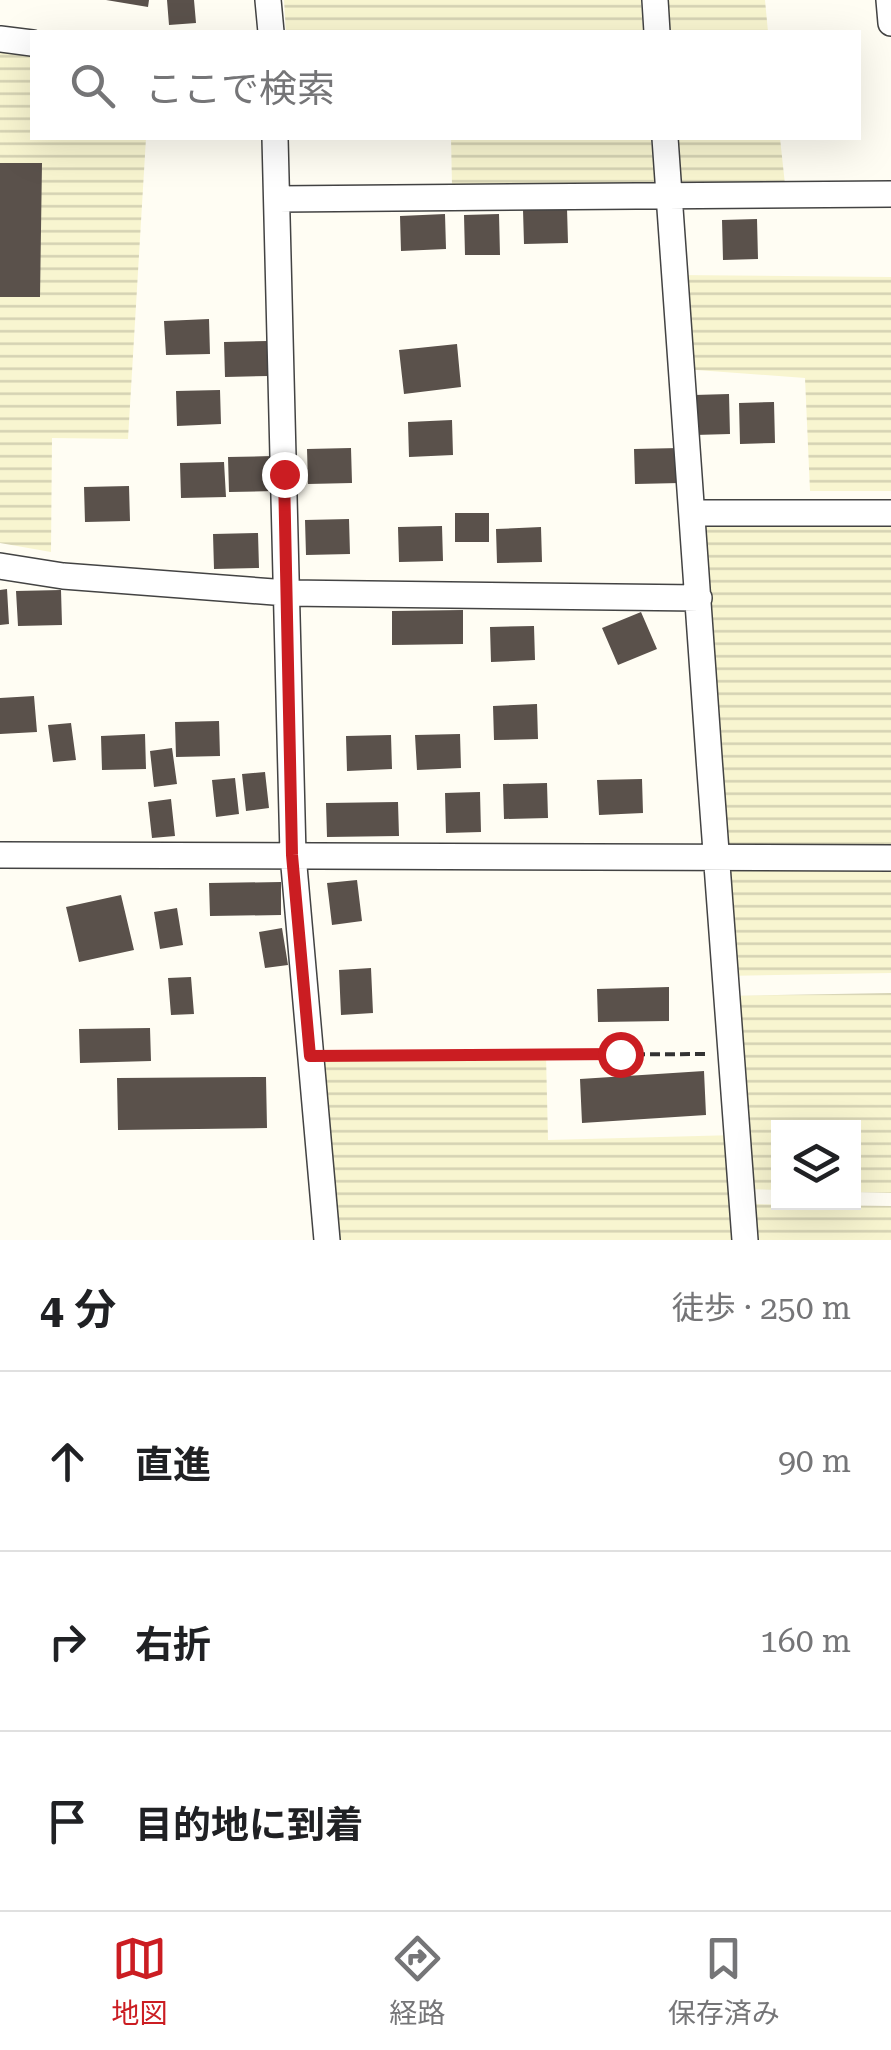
<!DOCTYPE html>
<html lang="ja">
<head>
<meta charset="utf-8">
<style>
  body { margin:0; font-family:"Roboto Serif","Noto Sans JP",serif; background:#f6f6f6; color:#202124 }
  .controls { position:absolute; right:30px; bottom:30px; display:grid; overflow:hidden; border-radius:0px; box-shadow:0 10px 40px #0002 }
  .controls button { width:90px; height:90px; display:grid; place-items:center; padding:0; border:0; border-bottom:2px solid #e0e0e0; background:#fff; color:#202124; font:50px sans-serif }
  .stop { position:absolute; width:30px; height:30px; margin:-22px; border:8px solid #cb1d22; border-radius:50%; background:#fff }
  .stop.end { background:#cb1d22; border-color:#fff; box-shadow:0 2px 10px #0008 }
  .list { margin:0; padding:0; list-style:none }
  h2 { display:flex; justify-content:space-between; align-items:center; height:130px; margin:0; padding:0 40px; font-size:42px }
  h2 small { font-size:32px; font-weight:400; color:#757577 }
  .list li { display:grid; grid-template-columns:65px 1fr auto; gap:30px; align-items:center; box-sizing:border-box; height:180px; padding:0 40px; border-top:2px solid #e0e0e0 }
  .list b { display:block; font-size:38px; white-space:nowrap }
  .list em { font-size:32px; font-style:normal; color:#757577 }
  .icon { flex:none; width:55px; height:55px; fill:none; stroke:currentColor; stroke-width:2; stroke-linecap:round; stroke-linejoin:round }
  .map { position:relative; flex:none; width:891px; height:1240px; overflow:hidden }
  .search { position:absolute; background:#fff; box-shadow:0 10px 40px #0002; left:30px; right:30px; top:30px; height:110px; display:flex; align-items:center; gap:25px; box-sizing:border-box; padding:0 35px; border-radius:0px; color:#757577; font-size:38px }
  .sheet { height:670px; background:#fff }
  nav { display:flex; justify-content:space-around; align-items:center; box-sizing:border-box; height:140px; border-top:2px solid #e0e0e0; background:#fff; font-size:28px; color:#757577 }
  nav a { display:grid; justify-items:center; gap:5px }
  nav .on { color:#cb1d22 }
  .map>svg:first-child { display:block }
  .farmland { fill:url(#farmland-rules) }
  .building { fill:#5a514b }
  .lines { fill:none; stroke-linecap:round; stroke-linejoin:round }
  .minor-casing { stroke:#434343; stroke-width:28 }
  .path { stroke:#323232; stroke-width:4; stroke-dasharray:10 5; stroke-linecap:butt }
  .minor { stroke:#fff; stroke-width:25 }
  .route { stroke:#cb1d22; stroke-width:12 }
</style>
</head>
<body>
<div class="map">
<svg width="891" height="1240" viewBox="0 0 891 1240">
  <defs>
    <pattern id="farmland-rules" width="6" height="5" patternUnits="userSpaceOnUse" patternTransform="scale(2.5)"><rect width="6" height="5" fill="#f8f5d0"/><path d="M0 2.5h6" fill="none" stroke="#d4d1b2"/></pattern>
  </defs>
  <rect width="100%" height="100%" fill="#fffdf3"/>
  <path class="farmland" d="M284,0H641L643,32H286Z
    M655,0H765L768,32H657Z
    M0,36L32,39V138H146L128,439L52,438L51,552L0,543Z
    M451,138H651L655,183L452,185Z
    M665,138H780L786,194H670Z
    M676,275L891,277V491H810L805,378L683,369Z
    M891,512V973L723,976L694,513Z
    M891,993V1193L854,1192V1128H778V1190L742,1189L745,1240H327L310,1057L546,1055L548,1140L736,1135L725,996Z
    M753,1204L891,1206V1240H752Z"/>
  <path class="building" d="M106,0H149L148,7Z
    M167,0H194L196,23L169,25Z
    M0,163H42L40,297H0Z
    M567,208L568,243L524,244L523,210Z
    M445,214L446,249L401,251L400,216Z
    M499,214L500,255H465L464,215Z
    M757,219L758,259L723,260L722,220Z
    M209,319L210,354L166,355L164,321Z
    M268,341L269,376L225,377L224,342Z
    M457,344L461,387L404,394L399,350Z
    M220,390L221,424L177,426L176,391Z
    M729,394L730,434L695,435L694,395Z
    M774,402L775,443L740,444L739,403Z
    M452,420L453,455L409,457L408,422Z
    M351,448L352,483L308,484L307,449Z
    M679,448L680,483L635,484L634,449Z
    M273,456L274,491L229,492L228,457Z
    M224,462L226,497L181,498L180,463Z
    M129,486L130,521L85,522L84,487Z
    M455,513H489V542H455Z
    M349,519L350,554L306,555L305,520Z
    M442,526L443,561L399,562L398,527Z
    M541,527L542,562L497,563L496,529Z
    M258,533L259,568L214,569L213,534Z
    M7,589L9,624L0,625V590Z
    M61,590L62,625L18,626L16,591Z
    M463,610V644L392,645V611Z
    M641,612L657,649L618,665L602,628Z
    M534,626L535,660L491,662L490,627Z
    M34,696L37,732L0,734V698Z
    M537,704L538,739L494,740L493,706Z
    M219,721L220,756L176,757L175,722Z
    M71,723L76,760L53,762L48,725Z
    M145,734L146,769L102,770L101,736Z
    M460,734L461,768L417,770L415,735Z
    M391,735L392,769L347,771L346,736Z
    M172,748L177,784L154,787L150,751Z
    M265,772L269,808L246,811L242,774Z
    M235,778L239,814L216,817L212,780Z
    M642,779L643,813L599,815L597,780Z
    M547,783L548,818L504,819L503,784Z
    M480,792L481,832L446,833L445,793Z
    M171,799L175,836L152,838L148,802Z
    M398,802L399,836L327,837L326,803Z
    M357,880L362,921L332,925L327,883Z
    M281,882V915L210,916L209,883Z
    M121,895L134,950L79,962L66,907Z
    M177,908L183,945L160,949L154,912Z
    M282,928L288,965L265,968L259,932Z
    M371,968L373,1013L341,1015L339,970Z
    M191,977L194,1014L171,1015L168,978Z
    M669,987V1021L598,1022L597,989Z
    M150,1028L151,1061L80,1063L79,1029Z
    M704,1071L706,1115L582,1123L580,1079Z
    M266,1077L267,1128L118,1130L117,1078Z"/>
  <g class="lines">
    <g class="minor-casing">
      <path id="minor" d="M268,0L271,32
        M655,0L657,32
        M889,0L891,23
        M0,39L32,43
        M275,138L293,855L327,1240
        M665,138C693,505 715,873 745,1240
        M278,199L891,194
        M694,513H891
        M0,566L63,576L287,593L699,598
        M0,855L891,858"/>
    </g>
    <path class="path" d="M335,1056L706,1054"/>
    <use href="#minor" class="minor"/>
  </g>
  <g class="lines">
    <path class="route" d="M284,474L292,855L310,1056L620,1054"/>
  </g>
</svg>
<div class="controls">
<button><svg class="icon" aria-label="layers" viewBox="0 0 24 24"><path d="M12 4l9 5-9 5-9-5zM3 14l9 5 9-5"/></svg></button>
</div>
<div class="stop" style="left:620px;top:1054px"></div>
<div class="stop end" style="left:284px;top:474px"></div>
<div class="search"><svg class="icon" aria-label="search" viewBox="0 0 24 24"><circle cx="10" cy="10" r="6"/><path d="M15 15l6 6"/></svg>ここで検索</div>
</div>
<section class="sheet">
<h2>4 分<small>徒歩 · 250 m</small></h2>
<ul class="list">
<li><svg class="icon" aria-label="ahead" viewBox="0 0 24 24"><path d="M12 20V5M6 11l6-6 6 6"/></svg><div><b>直進</b></div><em>90 m</em></li>
<li><svg class="icon" aria-label="right" viewBox="0 0 24 24"><path d="M7 20v-9h11M14 6l5 5-5 5"/></svg><div><b>右折</b></div><em>160 m</em></li>
<li><svg class="icon" aria-label="arrive" viewBox="0 0 24 24"><path d="M6 21V4h12l-3 4 3 4H6"/></svg><div><b>目的地に到着</b></div></li>
</ul>
</section>
<nav>
<a class="on"><svg class="icon" aria-label="map" viewBox="0 0 24 24"><path d="M3 6l6-2 6 2 6-2v14l-6 2-6-2-6 2zM9 4v14M15 6v14"/></svg>地図</a>
<a><svg class="icon" aria-label="directions" viewBox="0 0 24 24"><path d="M12 3l9 9-9 9-9-9zM9 14v-3h6M13 9l2 2-2 2"/></svg>経路</a>
<a><svg class="icon" aria-label="saved" viewBox="0 0 24 24"><path d="M7 4h10v16l-5-4-5 4z"/></svg>保存済み</a>
</nav>
</body>
</html>
